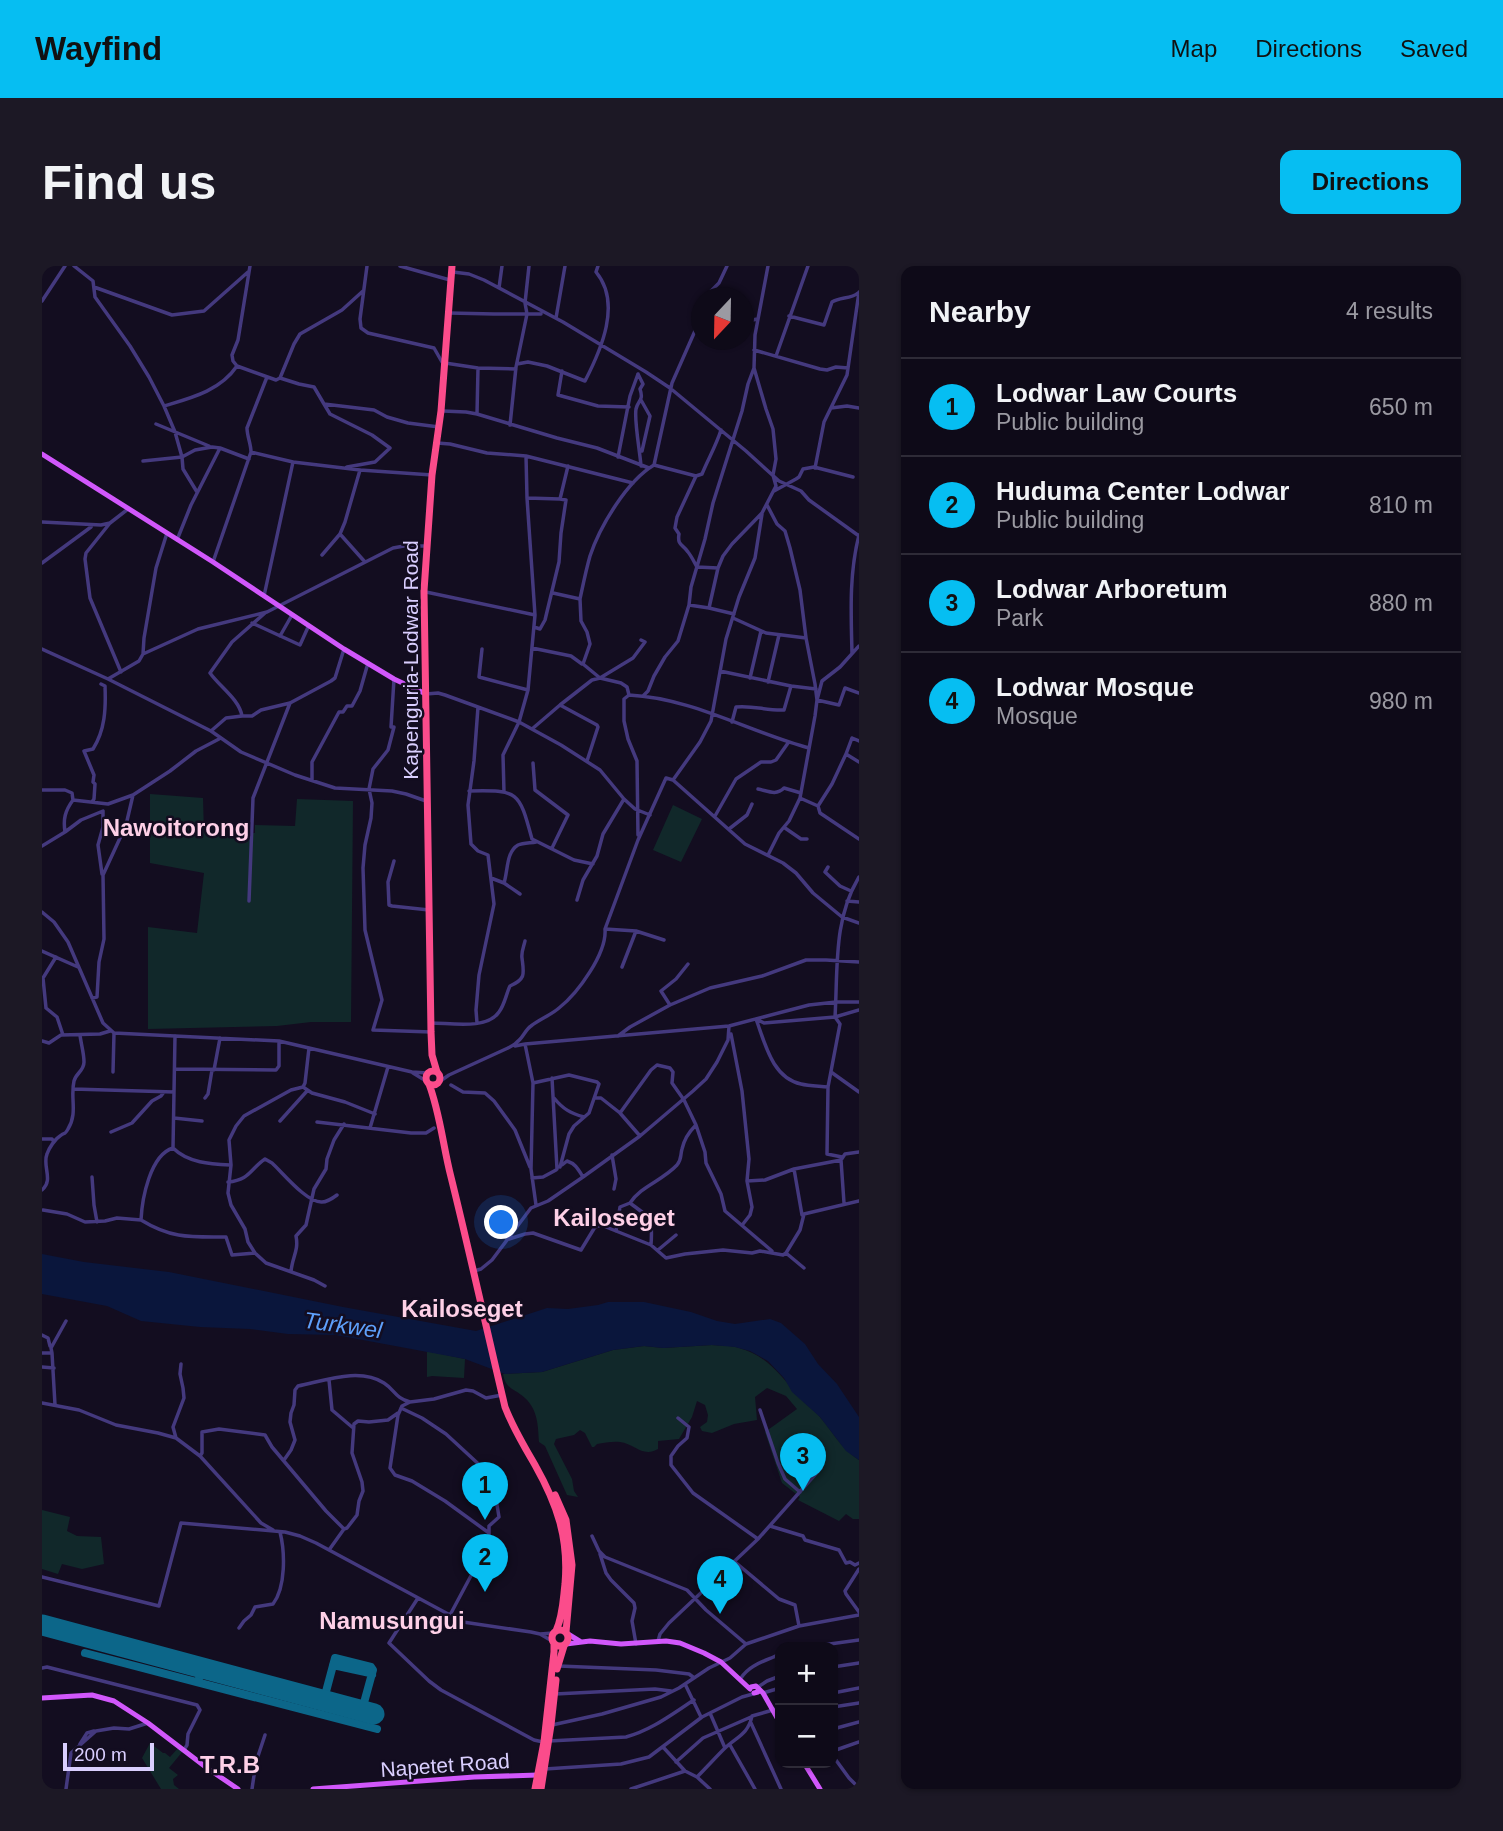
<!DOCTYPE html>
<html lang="en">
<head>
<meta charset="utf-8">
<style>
  body { margin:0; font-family:Helvetica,sans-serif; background:#1c1825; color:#f1f3f6 }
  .controls { position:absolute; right:21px; bottom:21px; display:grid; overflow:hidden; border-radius:14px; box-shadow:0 2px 5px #0004 }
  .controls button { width:63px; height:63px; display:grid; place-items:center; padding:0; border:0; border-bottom:2px solid #2e2b37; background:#0e0a18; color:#f1f3f6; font:35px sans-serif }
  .compass { position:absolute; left:649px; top:21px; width:63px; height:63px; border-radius:50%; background:#0e0a18; box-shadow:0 2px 5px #0004; rotate:202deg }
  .scale { position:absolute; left:21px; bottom:18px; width:91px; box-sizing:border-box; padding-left:7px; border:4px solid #d9cefe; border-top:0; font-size:19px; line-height:24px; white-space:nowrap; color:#d9cefe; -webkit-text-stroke:5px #130d20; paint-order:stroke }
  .you { position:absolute; left:460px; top:957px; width:24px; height:24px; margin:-18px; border:5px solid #fff; border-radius:50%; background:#1a73e8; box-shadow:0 0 0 10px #1a73e833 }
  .badge { display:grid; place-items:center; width:46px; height:46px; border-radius:50%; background:#06bef2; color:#111; font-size:23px; font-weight:700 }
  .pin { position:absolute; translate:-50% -58px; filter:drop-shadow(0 2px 4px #0008) }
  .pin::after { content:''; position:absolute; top:37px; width:24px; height:21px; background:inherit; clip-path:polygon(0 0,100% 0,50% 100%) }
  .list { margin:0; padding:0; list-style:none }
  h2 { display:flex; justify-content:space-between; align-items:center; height:91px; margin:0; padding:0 28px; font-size:30px }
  h2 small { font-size:23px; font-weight:400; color:#9b9aa2 }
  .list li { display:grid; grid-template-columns:46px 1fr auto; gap:21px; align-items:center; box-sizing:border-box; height:98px; padding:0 28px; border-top:2px solid #2e2b37 }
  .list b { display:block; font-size:26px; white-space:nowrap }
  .list p { margin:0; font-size:23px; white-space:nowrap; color:#9b9aa2 }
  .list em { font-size:23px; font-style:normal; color:#9b9aa2 }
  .map { position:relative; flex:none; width:817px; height:1523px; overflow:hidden; border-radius:14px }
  header { display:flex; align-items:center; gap:42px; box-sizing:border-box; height:98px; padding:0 35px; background:#06bef2; color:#111 }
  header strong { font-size:33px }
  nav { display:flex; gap:38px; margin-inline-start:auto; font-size:24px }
  .intro { display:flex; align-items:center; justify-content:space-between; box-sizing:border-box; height:168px; padding:0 42px }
  h1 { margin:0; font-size:49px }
  .button { padding:18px 32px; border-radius:14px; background:#06bef2; color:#111; font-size:24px; font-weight:700 }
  main { display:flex; gap:42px; padding:0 42px }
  aside { flex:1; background:#0e0a18; border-radius:14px; box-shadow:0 2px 5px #0004 }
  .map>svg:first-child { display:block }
  .green { fill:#11282a }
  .water { fill:#0a163c }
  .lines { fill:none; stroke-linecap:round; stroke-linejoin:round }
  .taxiway { stroke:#0c6689; stroke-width:8 }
  .runway { stroke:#0c6689; stroke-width:21 }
  .minor { stroke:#44397e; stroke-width:3.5 }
  .major { stroke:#d157fb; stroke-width:5 }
  .highway { stroke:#fb4c8b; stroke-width:7 }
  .labels { text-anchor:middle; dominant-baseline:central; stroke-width:5; stroke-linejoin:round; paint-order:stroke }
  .street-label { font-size:21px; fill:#d9cefe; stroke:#130d20 }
  .water-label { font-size:23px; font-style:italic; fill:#5ea0fb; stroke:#130d20 }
  .quarter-label { font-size:24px; font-weight:bold; fill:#fed0e7; stroke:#130d20 }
</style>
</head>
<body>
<header>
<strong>Wayfind</strong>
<nav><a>Map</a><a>Directions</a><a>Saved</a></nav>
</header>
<div class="intro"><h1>Find us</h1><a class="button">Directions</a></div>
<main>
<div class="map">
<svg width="817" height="1523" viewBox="0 0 817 1523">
  <rect width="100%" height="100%" fill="#130d20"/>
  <path class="green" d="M108,528L161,532L162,567H213V559L253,560L255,533L311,535L309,756H269L235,760L106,763V661L155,667L162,607L108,597Z
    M631,539L660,553L639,596L611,584Z
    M670,1079C679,1080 688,1079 697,1082C725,1089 740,1111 758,1132C764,1139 772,1144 778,1151C791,1166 799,1183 817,1194V1253H811L804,1248L797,1255L756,1234L758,1231L740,1217L723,1166L755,1143L744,1130L725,1122L713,1131L715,1154L692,1158L670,1167L660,1165L658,1161L665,1156L666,1149L663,1139L655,1135L650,1151L637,1173L616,1175V1183C601,1192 593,1178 578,1176C571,1175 562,1177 555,1178L552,1181H550L543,1167L538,1164L532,1169L514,1173L512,1178L530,1213L532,1225L536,1231L525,1229L503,1180L497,1176C496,1160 496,1144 483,1132C472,1122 464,1124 461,1108L500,1106L571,1084L602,1080L621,1082Z
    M385,1085L423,1093L422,1112L390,1110L385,1111Z
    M0,1244L28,1251L25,1265L35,1270L59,1271L62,1298L40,1303L20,1298L16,1308L0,1303Z
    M108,1477L121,1487H123L128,1491L137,1481L141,1485L127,1502L136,1509L131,1513L132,1519L137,1523H119L100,1492Z"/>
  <path class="water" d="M0,988L42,996L127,1006L301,1041L434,1065L505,1042L526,1043L556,1039L566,1036H602L649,1046L675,1055L693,1058L728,1053L739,1057L763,1078L776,1098L795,1118L817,1151V1194L804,1185L778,1151L750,1126L742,1112L726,1095L708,1085L693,1081L670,1079L621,1082L602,1080L571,1084L500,1106L463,1108L423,1093L294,1069L246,1068L208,1063L158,1061L99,1055L65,1040L0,1028Z"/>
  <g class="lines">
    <path class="taxiway" d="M43,1387L335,1463
      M291,1399L328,1407L330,1409
      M156,1416L160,1401
      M282,1433L293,1392L329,1401L331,1404L320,1444"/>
    <path class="runway" d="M0,1359L332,1448"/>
    <path class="minor" d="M32,0L51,15L53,31L88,80L107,111L122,140L133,166L140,191L141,203L155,226
      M208,0L196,74L190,89L191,95L195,100L234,114L238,112L257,118L272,121L282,138L332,144L345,151L366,157L397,161
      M325,0L318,53L319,62L326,67L392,82L400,96L403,97L436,102L474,103
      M358,0L408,14
      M411,6L427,8L442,14L521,56L604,106L628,122L704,185L737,215L759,225L767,234L817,270
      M52,21L130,49L162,45L206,6
      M457,22L460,0
      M666,32L669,25L677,17L685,0
      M0,35L23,0
      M407,47L452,48H499
      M747,50L782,59L790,36C798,31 809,33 816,27
      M514,52L523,0
      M702,56L715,53
      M712,84L778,103L785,104L794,101L806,102
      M734,90L766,0
      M475,98L486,96L505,100L543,115C559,84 580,37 554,6L556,0
      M520,105L516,129L556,140L587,141
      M596,108L601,118L598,123C602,135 596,134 594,143C592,154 598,186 599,200
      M238,112L252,78L258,68L300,44L321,25
      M599,134L608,150L600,185
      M282,138L288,148L330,169L348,182L333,196L305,201
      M122,140C149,132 178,125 195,100
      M789,142L805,140L817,142
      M401,145L424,146L435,148L515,172L555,182L607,202
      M435,148L436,102
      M114,158L167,180
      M468,159L474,101L485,48L483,37L487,0
      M395,177L408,178L445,187L484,190L591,217
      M209,186L251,196L222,330
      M484,190L485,232L493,349L486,424
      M576,191L588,130L596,108
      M101,195L140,191L153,184L170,181L178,182
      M251,196L318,204L390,209
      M612,199L630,117L660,49
      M773,202L782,156L805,109L817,26
      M654,210L635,251L633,262L637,268C635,280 641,278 646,286C650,291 652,296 655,301L676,302
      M732,225L754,213L757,211L761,203L772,201L811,211
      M485,232L518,233L526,200
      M725,239L735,258L743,265L748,282L758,324L764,372L773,418L775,434L773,450L758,532L776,540L778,547L817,573
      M0,256L59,259L68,257L86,243
      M68,257L44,287L43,293L48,332L79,406
      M298,268L323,296
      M135,274L149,239L178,182L207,193
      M280,289L298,268L303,256L318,204
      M171,296L209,186C209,178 205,170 205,162L225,111
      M0,297L49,261
      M384,326L493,349
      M511,327L538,333C541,319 544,304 548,290C558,260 585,215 612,199L654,210L660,208C666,193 674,180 679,164
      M538,333L539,355L545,366L548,378L541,398L558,412L591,392L603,376L599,374
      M647,339L649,321L663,273L671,237L700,145L706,118L712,102
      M667,342L692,348
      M691,352L724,367L764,372
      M210,357L258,379L267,359
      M492,361L498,363L503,354L517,296L519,267L524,234L518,233
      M238,370L250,349
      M817,380L798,401L780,415L775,434L797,439L803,422L817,427
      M490,382L529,390L540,398
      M0,383L66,413L97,395L101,388L156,363L225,346L351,282L362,280H384
      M440,383L437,411L486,424L477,456L461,489L462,526
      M810,387C809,347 807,308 817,269
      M101,388L102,372L114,302L125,267
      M678,405L749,420L774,423
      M708,412L719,365
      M66,413L169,465L199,486L253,509L293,522L350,525L364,528L384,535
      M352,413L349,461H352L346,484L331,503L327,523L330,537L329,552L323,579L321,602L323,664L340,734L331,764L389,766
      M726,416L737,369
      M384,428L396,427L403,429L477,456L519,479L558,504L582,533L593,543L608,549
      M587,429L582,433V455L586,473L595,495L596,569
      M601,430L606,425L612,410L623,391L636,375L647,339L667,342L676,302L681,290L690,278L720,247L734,220L731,209L734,193L731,163L724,143L712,102L713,69L726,0
      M518,439L555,459L556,461L545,495
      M200,450H210L219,444L248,437L289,415L293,412L302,383
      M690,456L694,441C710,439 726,445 742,444L749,420
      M490,463L518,439L550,414L558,412L579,417L585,421L587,429C650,432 707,466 767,482
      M169,465L184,452L200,450C197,433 178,421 168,407L190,376L223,347
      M804,488L810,472L817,475
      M491,497L493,524L526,549L510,582
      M270,514V496L297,446H301L305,440H310L318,425L326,397
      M631,514L658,476L669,455L684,373L697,331L713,292L720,248
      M716,523C726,525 734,530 742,522L759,527
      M0,524H23L30,527L31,534C23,545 21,553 23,566
      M427,525C477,524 477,525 490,573L532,594L551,598
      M31,534L66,538L91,529
      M50,536L52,533L53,518L51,516L52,509L42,485L51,483C63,464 64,443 63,420L59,418
      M776,540L790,518L804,488L817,496
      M673,550L694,513L719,496H729L734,494L746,477
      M743,562L759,573H765
      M687,563L705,549L710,538
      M0,580L23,566L39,554L61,545V561L56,579L60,608
      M726,589L737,567L747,555L758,532
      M352,595L346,616L347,639L350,640L387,644
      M786,601L783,606L798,620L809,625
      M449,612L462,617L478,628
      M462,617C466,605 464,586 476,579C481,577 489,577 494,576
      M535,634L541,614L555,590L561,568L582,533
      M207,635L211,532L248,437
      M805,635L817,636
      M0,646L12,656L26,676L61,757L72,767L237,775L370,806L385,807
      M563,663L594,665L622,674
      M0,685L36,701
      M14,691L1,712L4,742L15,751L21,769
      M580,701L594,665
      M50,732L55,731L57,696L62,673L61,609L84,559L91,529L128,505L154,485L177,473
      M628,739L619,725L634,713L646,698
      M389,757C409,757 445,764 457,746C463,738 464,728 468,720C484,713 482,708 480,692C479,686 482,680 483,675
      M435,757L434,744L437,709L452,638L446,589L436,585L429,578L426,539L432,495L436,441
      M689,768L700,825L707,893L705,915L710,941L708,949L701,958
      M133,770L131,882C146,897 169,898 189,899
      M576,770L588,761L628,739L668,722L720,710L764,694H784L817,696
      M0,775L7,777L19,769L58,768L68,765
      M483,778L491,817L489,903L494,939
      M473,780L483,778L687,760L767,739L794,736H817
      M267,782L263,817L261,821L249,824L202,850L194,860L187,874L189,899L186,927L189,939L203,963L206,976L213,987L224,997L272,1014L283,1020
      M466,782C469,780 473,779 475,776C481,772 483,764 489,760C498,753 509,749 517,742C536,727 565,687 563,663L596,574L624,512L631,514L703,578L741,597L754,607L771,627L800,651L817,657
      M134,803L234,804L237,800V775
      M172,804L178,772
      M71,806L72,767
      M789,806L817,826
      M371,807L384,815
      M510,812L515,903
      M397,816L407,809L466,782
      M491,817L527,809L555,816L557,818L547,847L532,860L527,868L518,901
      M409,819L421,826L443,827L452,835L473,864L488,901
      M261,821L270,827L303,836L333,848
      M786,821C777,820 767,820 759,818C730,812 723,777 714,753L722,757L793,751C796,703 791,654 817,611
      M31,823L132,826
      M163,832L166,828L170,804
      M512,832C521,843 528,847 542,851
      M553,832H559L578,847L598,870
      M578,847L609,804L615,799L628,802L631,806L630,817L642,834L654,859L663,886L664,897L679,928L683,945L730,985
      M132,852L160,855
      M238,855L265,825
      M275,856L369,867H384L392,862
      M328,862L346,801
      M69,866L90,857L110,835L119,830L122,826
      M0,873H10L12,876
      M131,882C108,889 100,933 99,954C130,973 149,971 184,971L190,989L213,987
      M570,889L574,913L572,923
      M800,891L785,888L786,821L798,758L793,751L817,744
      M520,899L525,895C534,898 536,903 541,911
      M752,903L760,949
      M50,911L52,939L55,956
      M490,912L501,911L514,904
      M705,915L723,914L752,903L799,894
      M186,916C208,914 208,903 223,893L230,897C241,907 265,937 280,936C285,936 291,932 295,929
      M0,924C12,914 0,900 5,888C7,882 13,873 18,870C24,865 22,870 26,863C36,847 28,832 32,815C34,807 42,805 42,796C42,787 39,778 38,769
      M588,937C599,920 620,915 635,899C640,893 638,890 640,883C642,874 647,866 653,860
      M802,937L799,894L803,888L817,886
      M1,944L25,948L43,956L63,955L75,952L99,954
      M574,965L578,941L588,937C609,953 611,951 609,979
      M467,973L483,968L491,967L539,984L553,961L559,959L609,979L624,992L643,988L681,984L710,987L718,985L741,989L744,987L758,964L762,948L817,935
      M616,984L634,969
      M744,987L762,1002
      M432,1005L439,1003L450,994L489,942L506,935L541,911L598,870L651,825L664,813L675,796L686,774L687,760
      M249,1006C250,991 257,985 254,970L264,959L272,923L284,903L285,893L292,874L302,858
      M0,1069L6,1072L8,1080
      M0,1087H10L13,1139
      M10,1087L9,1082L24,1055
      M0,1101L12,1102
      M287,1114L290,1144L310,1161
      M0,1137L37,1144L74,1159L116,1167L134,1172L158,1190L219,1257L231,1264
      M359,1142L380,1152L404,1168L456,1216L453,1227L457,1251L447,1260V1276L408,1349
      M718,1144L736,1197L743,1213L758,1226
      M636,1152L647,1161L645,1172L636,1180L629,1190V1199L651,1227L716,1273
      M134,1172L131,1161L142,1132L141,1122L138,1108L139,1098
      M158,1190L160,1187V1166L177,1163L223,1169L230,1181L284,1245L302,1263L287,1284
      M242,1194L249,1184L253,1174L248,1156L249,1147L252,1139L253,1124L256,1120C282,1115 317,1101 342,1117C353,1124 353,1132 368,1136
      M728,1260L761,1270L763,1274L797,1284L804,1297L808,1296L813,1299L817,1297
      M302,1263L305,1262L315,1249L317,1235L321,1225L320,1216L310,1187L312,1158L316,1155L327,1156L346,1154L356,1147
      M447,1267L403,1235L370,1215L353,1209L348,1202L356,1149L360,1140L368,1136L392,1133L424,1124L431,1125L444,1132L460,1129
      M550,1270L557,1285L563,1291L645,1324L664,1344L704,1378
      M558,1288L564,1307L569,1314L592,1337L593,1342L590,1355L594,1378
      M693,1296L737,1333L753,1339L757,1360
      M817,1303L803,1325L804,1328L817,1346
      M0,1311L117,1340L139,1257L243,1266L258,1270L274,1277L421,1356L489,1366L498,1368L510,1375
      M376,1332L347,1377L387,1415L399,1424L492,1474L501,1476
      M197,1362L202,1355L209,1349L213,1341L231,1338C244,1321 243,1286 238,1266
      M498,1368L511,1367
      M616,1375L618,1368L627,1357L716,1273L779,1202
      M766,1381L817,1374
      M517,1400L614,1404L647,1408L651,1411
      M791,1401L817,1397
      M0,1402L5,1401L155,1439L158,1444L146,1468L145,1479L142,1484
      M699,1412C708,1398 724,1395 738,1388
      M643,1418L659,1451
      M716,1421L725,1415L738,1410
      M721,1427L738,1422
      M791,1427L817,1422
      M513,1428L613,1423L629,1425
      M791,1441L817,1437
      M668,1447L683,1482
      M709,1457L739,1523
      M510,1459L560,1448L619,1431L637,1422L667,1402L688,1392L704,1378L757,1360L817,1349
      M791,1463L817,1456
      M507,1475L584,1471C610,1464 630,1448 652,1434
      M38,1478L45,1467L52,1465
      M688,1479L713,1523
      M621,1481L643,1505L655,1511L668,1523
      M791,1485L817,1476
      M791,1490L807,1512L817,1522
      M634,1496L661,1472L709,1451
      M503,1503L579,1498L607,1491L660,1451L700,1431L711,1428
      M655,1511C664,1502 673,1492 682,1483C694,1471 706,1469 710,1450L738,1442
      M24,1523L29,1487L54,1465L72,1462L87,1463L106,1457
      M210,1523L214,1496L223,1469
      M589,1523L643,1505"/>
    <path class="major" d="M0,188L171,296L302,383L352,413L384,428
      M526,1368L539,1376
      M524,1378L548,1375L579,1378L624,1375L638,1377L662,1387L679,1396L708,1423
      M709,1421L714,1420L716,1422V1426L712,1427
      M716,1422L721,1427L738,1457
      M0,1432L50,1429L72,1435L106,1457L165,1502L196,1523
      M762,1497L778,1523
      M271,1523L432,1511L496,1509"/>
    <path class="highway" d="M384 812a7 7 0 1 1 14 0a7 7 0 1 1-14 0Z
      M395,806L390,789L389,766L382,325L390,209L399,145L410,0
      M387,818C398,847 401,880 409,911C428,988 445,1065 463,1141C471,1162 482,1180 493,1199C515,1238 527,1272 523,1318C521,1334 521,1349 514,1365
      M513,1229L524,1254L530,1299L524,1366
      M510 1372a8 8 0 1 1 16 0a8 8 0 1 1-16 0Z
      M515,1403L522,1380
      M493,1523L502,1476L512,1386V1378
      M499,1523L509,1459L514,1414"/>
  </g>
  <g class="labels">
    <g class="street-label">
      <text transform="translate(368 394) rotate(-90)">Kapenguria-Lodwar Road</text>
      <text transform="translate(403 1499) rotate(-4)">Napetet Road</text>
    </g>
    <g class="water-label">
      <text transform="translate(301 1059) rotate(8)">Turkwel</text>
    </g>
    <g class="quarter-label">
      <text x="134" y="561">Nawoitorong</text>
      <text x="572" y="951">Kailoseget</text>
      <text x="420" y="1042">Kailoseget</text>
      <text x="350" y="1354">Namusungui</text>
      <text x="188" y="1498">T.R.B</text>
    </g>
  </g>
</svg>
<div class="controls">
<button>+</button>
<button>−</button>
</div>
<svg class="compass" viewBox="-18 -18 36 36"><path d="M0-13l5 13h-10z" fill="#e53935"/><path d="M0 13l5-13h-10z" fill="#9b9aa2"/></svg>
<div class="scale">200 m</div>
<div class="you"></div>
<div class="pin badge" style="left:443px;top:1254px">1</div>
<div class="pin badge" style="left:443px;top:1326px">2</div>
<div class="pin badge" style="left:761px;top:1225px">3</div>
<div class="pin badge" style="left:678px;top:1348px">4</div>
</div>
<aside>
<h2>Nearby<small>4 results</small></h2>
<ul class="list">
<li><span class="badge">1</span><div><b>Lodwar Law Courts</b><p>Public building</p></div><em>650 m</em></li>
<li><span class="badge">2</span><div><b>Huduma Center Lodwar</b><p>Public building</p></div><em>810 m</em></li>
<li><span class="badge">3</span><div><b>Lodwar Arboretum</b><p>Park</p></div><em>880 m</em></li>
<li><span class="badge">4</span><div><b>Lodwar Mosque</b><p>Mosque</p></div><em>980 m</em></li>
</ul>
</aside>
</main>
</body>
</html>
